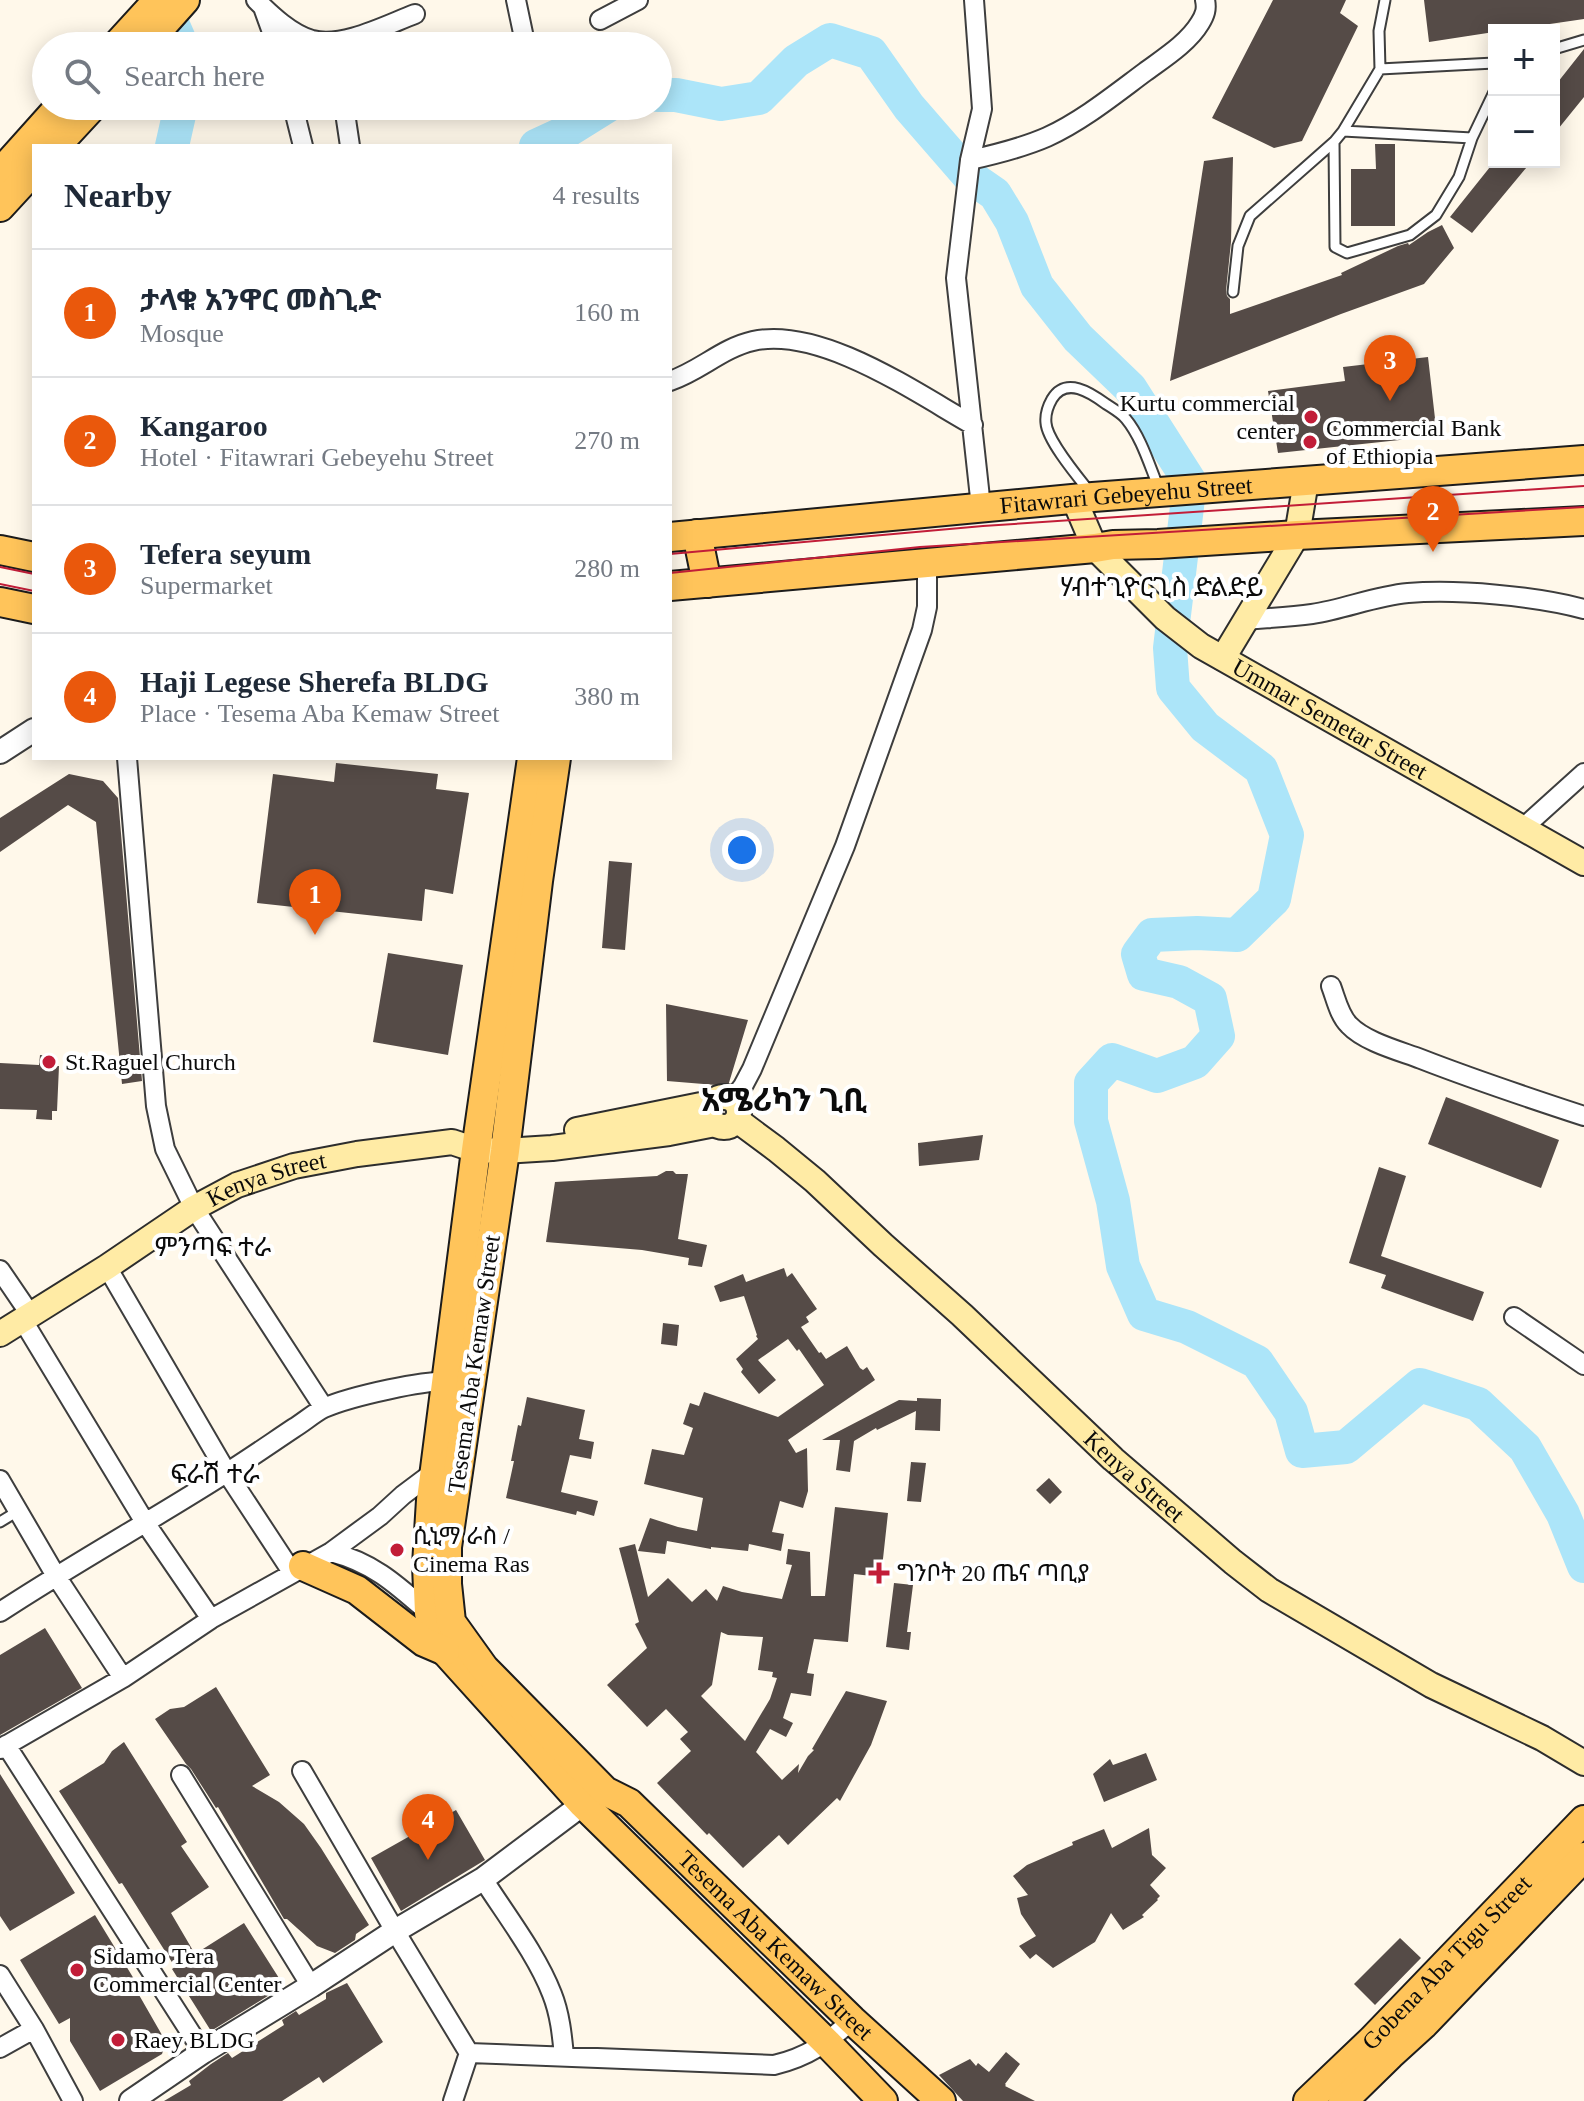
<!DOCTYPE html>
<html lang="en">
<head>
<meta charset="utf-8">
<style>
  body { margin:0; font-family:"Times New Roman","Noto Sans Ethiopic",serif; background:#f6f6f7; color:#1f2937 }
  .controls { position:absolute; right:24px; top:24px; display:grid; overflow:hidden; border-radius:0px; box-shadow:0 4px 20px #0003 }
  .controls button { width:72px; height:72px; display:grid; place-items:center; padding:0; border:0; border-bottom:2px solid #e0e1e3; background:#fff; color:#1f2937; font:40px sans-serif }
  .you { position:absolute; left:742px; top:850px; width:28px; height:28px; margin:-20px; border:6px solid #fff; border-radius:50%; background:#1a73e8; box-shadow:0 0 0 12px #1a73e833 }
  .badge { display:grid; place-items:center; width:52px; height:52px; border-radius:50%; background:#ea580c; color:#fff; font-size:26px; font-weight:700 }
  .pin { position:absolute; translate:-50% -66px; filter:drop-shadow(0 2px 4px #0008) }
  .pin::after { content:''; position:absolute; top:42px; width:28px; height:24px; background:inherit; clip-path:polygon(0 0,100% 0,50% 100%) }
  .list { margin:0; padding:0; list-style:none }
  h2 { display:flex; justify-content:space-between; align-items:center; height:104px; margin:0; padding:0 32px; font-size:34px }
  h2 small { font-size:26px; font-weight:400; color:#747a83 }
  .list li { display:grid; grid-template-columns:52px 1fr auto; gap:24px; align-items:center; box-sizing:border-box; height:128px; padding:0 32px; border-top:2px solid #e0e1e3 }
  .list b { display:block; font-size:30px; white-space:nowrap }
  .list p { margin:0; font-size:26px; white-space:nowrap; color:#747a83 }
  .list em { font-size:26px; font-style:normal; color:#747a83 }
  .icon { flex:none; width:44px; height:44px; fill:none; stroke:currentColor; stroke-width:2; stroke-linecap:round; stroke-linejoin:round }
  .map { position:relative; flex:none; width:1584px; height:2101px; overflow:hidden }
  .search { position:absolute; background:#fff; box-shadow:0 4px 20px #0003; left:32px; top:32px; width:640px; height:88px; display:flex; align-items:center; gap:20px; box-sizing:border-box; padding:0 28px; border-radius:44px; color:#747a83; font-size:30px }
  .panel { position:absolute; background:#fff; box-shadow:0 4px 20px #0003; left:32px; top:144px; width:640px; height:616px; border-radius:0px }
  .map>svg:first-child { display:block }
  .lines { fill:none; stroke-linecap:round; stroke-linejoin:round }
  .river { stroke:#ace5f9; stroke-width:34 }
  .building { fill:#554b47; fill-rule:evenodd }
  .service-casing { stroke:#3e3e3e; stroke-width:13 }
  .minor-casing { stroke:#3e3e3e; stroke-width:22 }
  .tertiary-casing { stroke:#3e3e3e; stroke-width:26 }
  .secondary-casing { stroke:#2d2d2d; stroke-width:28 }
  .primary-casing { stroke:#1c1c1c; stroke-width:32 }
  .service { stroke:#fff; stroke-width:9 }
  .minor { stroke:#fff; stroke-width:18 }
  .tertiary { stroke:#fff; stroke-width:22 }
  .secondary { stroke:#ffeba5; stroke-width:24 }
  .primary { stroke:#ffc45a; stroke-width:28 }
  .tram { stroke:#c21d38; stroke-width:2 }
  .poi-dot { fill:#c21d38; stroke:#fff; stroke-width:3 }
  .labels { text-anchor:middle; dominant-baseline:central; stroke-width:8; stroke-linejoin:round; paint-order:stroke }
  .poi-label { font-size:24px; fill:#0b0b0b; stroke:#fff; text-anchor:start }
  .street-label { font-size:24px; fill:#0b0b0b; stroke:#fff }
  .neighbourhood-label { font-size:26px; fill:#0b0b0b; stroke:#fff }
  .district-label { font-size:32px; font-weight:bold; fill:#0b0b0b; stroke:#fff }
</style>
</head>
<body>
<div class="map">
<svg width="1584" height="2101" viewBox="0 0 1584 2101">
  <rect width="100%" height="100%" fill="#fff8ea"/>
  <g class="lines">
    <path class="river" d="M162,0L182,46
      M658,95H676L721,104L759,98L796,61L830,40L871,53L909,107L969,176L995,194L1012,222L1037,286L1078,338L1130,388L1190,482L1170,648L1173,688L1205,727L1261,769L1287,835L1274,899L1237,935L1197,933L1152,935L1138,954L1144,974L1179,982L1210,999L1218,1036L1195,1062L1157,1076L1112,1060L1091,1083V1121L1113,1201L1123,1266L1144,1314L1187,1327L1257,1362L1291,1412L1302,1451L1346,1447L1420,1385L1478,1404L1525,1448L1563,1514L1584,1566
      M172,146L181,106
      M536,146L562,134L607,106"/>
  </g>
  <path class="building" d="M1273,0H1346L1340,13L1358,26L1302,141L1274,148L1212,118Z
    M1424,0H1584V19L1508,30H1494V32L1429,42Z
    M1584,49V97L1554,134V87Z
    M1375,144H1395V226H1351V169H1376Z
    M1233,157L1231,242L1226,291L1227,296L1230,299V314L1342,275L1341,273L1398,246L1408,243L1409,245L1428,232L1442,225L1454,248L1424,284L1341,314L1170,381L1204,161Z
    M1494,162H1531L1472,233L1450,217Z
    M1428,357L1437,436L1278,453L1268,391L1345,381L1343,367Z
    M336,763L438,774L436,789L469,793L453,894L425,889L422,921L257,903L273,774L334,782Z
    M69,774L103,781L118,798L142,1081L122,1084L96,822L68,805L0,852V818Z
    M609,861L632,863L625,950L602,948Z
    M388,953L463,965L448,1055L373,1042Z
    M666,1004L748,1020L728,1086L667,1081Z
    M40,1055L55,1056L54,1066H59L57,1111H52V1120L36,1119L37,1110L0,1109V1063L39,1065Z
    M1446,1097L1559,1140L1541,1188L1428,1144Z
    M983,1135L979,1160L919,1166L918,1143Z
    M1379,1167L1406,1176L1381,1256L1484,1292L1473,1321L1381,1288L1386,1275L1349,1263Z
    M666,1171H673L676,1174H688L678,1239L707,1245L702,1267L688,1265L689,1258L642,1250L546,1242L555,1182L657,1176Z
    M784,1268L787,1277L792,1273L817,1309L806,1317L809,1322L801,1327L819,1353L821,1352L826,1359L847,1346L860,1368L863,1370L867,1367L875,1380L788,1440L796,1453L807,1448L808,1491L803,1508L780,1501L772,1532L784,1534L781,1551L749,1544L748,1551L711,1547V1549L667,1541L665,1554L638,1551L650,1518L678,1527L697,1531L703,1498L644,1484L652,1449L684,1455L693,1428L683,1424L690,1403L699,1406L704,1392L778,1417L824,1385L799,1349L797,1351L788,1339L758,1360L776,1380L759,1394L741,1372L743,1369L736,1359L758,1339L756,1336L757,1335L744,1296L720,1302L714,1286L743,1274L746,1282Z
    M663,1323L679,1325L677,1346L661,1344Z
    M527,1397L585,1410L579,1439L594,1442L591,1459L570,1455L561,1492L598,1501L594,1516L577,1511L576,1515L506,1498L514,1461H511L518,1425L521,1426Z
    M917,1398L941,1399L940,1431L915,1430L916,1411L877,1430L876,1428L854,1441L850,1472L836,1470L840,1440H822L899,1400L917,1401Z
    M911,1462L926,1463L921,1502L907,1501Z
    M1049,1478L1062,1492L1050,1504L1036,1490Z
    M835,1507L888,1513L881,1577L854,1574L848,1642L814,1639L807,1673L814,1674L811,1696L791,1693L783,1718L793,1723L786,1737L770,1729L756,1752L782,1780L799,1764L798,1773L808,1756L814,1750L812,1749L846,1691L887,1701L871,1745L840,1801L837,1798L788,1845L779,1835L743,1868L709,1833L707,1835L657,1783L691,1751L680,1739L688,1732L666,1709L647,1727L607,1685L647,1648L635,1624L639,1622L619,1548L635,1544L648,1597L668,1578L692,1602L706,1589L717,1601L723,1586L742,1592L782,1599L792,1565L786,1564L788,1549L810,1552L811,1596H825ZM721,1632L728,1635L763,1637L758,1670L773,1672L772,1677L777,1678L770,1699L745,1741L701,1696L712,1685Z
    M894,1583L913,1585L907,1632H911L909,1650L886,1647Z
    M45,1628L82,1688L0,1735V1655Z
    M216,1687L270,1775L252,1786L279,1802L304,1824L321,1848L369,1925L356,1934L355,1940L335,1953L317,1946L287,1919H284L218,1807L216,1808L191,1769L186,1764L155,1719L170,1709L184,1707Z
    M124,1742L187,1842L181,1846L209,1887L171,1913L195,1954L244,1923L284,1986L211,2031L172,1969L175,1967L122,1883L119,1884L59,1791L104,1763L112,1751Z
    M1146,1753L1157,1780L1104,1802L1093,1774L1110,1759L1113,1765Z
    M0,1774L75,1893L10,1931L0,1916Z
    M456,1810L485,1860L401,1911L371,1858Z
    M1149,1828L1152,1855L1166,1868L1150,1885L1160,1896L1157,1899L1158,1900L1142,1915L1144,1917L1123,1930L1111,1913L1095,1942L1053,1968L1036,1954L1030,1959L1019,1946L1036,1936L1021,1914L1017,1898L1028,1895L1013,1876L1027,1865L1073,1845L1072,1842L1104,1829L1112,1848Z
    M95,1915L134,1979L131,1981L166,2042L162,2054L100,2091L70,2041V2018L59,2024L20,1960Z
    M1400,1938L1421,1958L1375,2005L1354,1984Z
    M347,1983L383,2042L323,2083L319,2077L282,2101H164L191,2085L189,2081L211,2064L228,2053L232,2058L284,2025L282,2020L296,2011L299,2015L326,1999V1993Z
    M1006,2052L1020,2064L1005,2084L1006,2085L1005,2086L1035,2101H963L939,2075L970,2059L976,2066L978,2063L989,2072Z"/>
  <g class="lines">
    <g class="service-casing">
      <path id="service" d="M1554,49L1584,40
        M1380,69L1494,63
        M1343,131L1472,138
        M1334,142L1335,247L1347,253L1410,235L1436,215L1459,177L1472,138L1494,92
        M1233,292L1238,246L1250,216L1334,142L1343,131L1380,69L1379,31L1385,0
        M1089,491C1077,476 1047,440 1046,423C1045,414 1048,406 1052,399C1066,376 1091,393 1106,404C1112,408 1121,413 1126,419C1141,437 1149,464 1158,486
        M0,1522L18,1511"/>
    </g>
    <g class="minor-casing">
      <path id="minor" d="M256,0C271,15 291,34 312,40C343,48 386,25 415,14
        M516,0L523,33V46
        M974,0L982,109L970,160L956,278L981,507
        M264,10L277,46
        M600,20L638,0
        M293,106L303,146
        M344,106L350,146
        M970,160C997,154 1022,148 1047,137C1082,121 1114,95 1145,72C1164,58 1188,43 1200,23C1205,15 1207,9 1205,0
        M670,381C700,371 722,348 753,341C821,326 916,393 973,425
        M1245,620C1268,618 1290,617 1312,614C1345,609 1375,596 1408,593C1458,589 1535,596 1584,609
        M127,758L156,1106L165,1149L194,1208L324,1408
        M1523,828L1584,773
        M1331,986C1336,999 1339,1015 1349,1025C1365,1042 1400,1051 1421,1059C1475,1080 1529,1098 1584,1116
        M733,1099L743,1086L752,1069L845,846L922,630L927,607V563
        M107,1267L227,1473L292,1572
        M0,1270L30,1314
        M1514,1317L1584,1365
        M22,1319L146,1524L211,1619
        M0,1480L56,1576L123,1678
        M331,1552C374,1563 397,1585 429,1613
        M0,1612C73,1564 149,1522 223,1475C247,1460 270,1444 294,1428C304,1422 314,1413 324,1408C349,1397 429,1378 455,1382
        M6,1745L203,2052
        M0,1749L123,1678L211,1619L331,1552L380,1516L403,1495L435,1471
        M302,1771L395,1931L469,2053
        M181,1775L311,1986
        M483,1879C506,1915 537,1955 552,1994C560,2014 562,2035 564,2056
        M0,1975L34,2029L73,2101
        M0,2048L34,2029
        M469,2053L774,2065C808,2057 827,2043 852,2020
        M453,2101L469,2053"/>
    </g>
    <g class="tertiary-casing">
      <path id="tertiary" d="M0,752L34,730
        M131,2101L203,2052L311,1986L395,1931L483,1879L583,1804"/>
    </g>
    <g class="secondary-casing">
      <g id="secondary">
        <path id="s1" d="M1074,499L1095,548L1165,618L1201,646L1584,863"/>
        <path d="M1223,658L1297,535L1306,481"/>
        <circle cx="724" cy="1112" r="15"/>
        <path id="s2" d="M737,1120L776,1149L815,1181L883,1245L962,1315L1113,1459L1233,1562L1269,1590L1431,1685L1542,1738L1584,1763"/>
        <path d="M577,1130L711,1103"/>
        <path id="s3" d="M0,1334L107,1267L194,1208L237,1185L294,1166L357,1154L452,1142L476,1150L505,1151L552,1148L669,1133L715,1124"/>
      </g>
    </g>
    <g class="primary-casing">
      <g id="primary">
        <path d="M116,46L158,0"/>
        <path d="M144,46L185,0"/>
        <path d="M56,146L93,106"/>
        <path d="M0,173L60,106"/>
        <path d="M0,207L34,170"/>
        <path d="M697,534L707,583"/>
        <path id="s4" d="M670,537L1093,497L1584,460"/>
        <path d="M0,550L34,557"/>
        <path d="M670,586L1095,548L1113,545L1158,544L1297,535L1584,521"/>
        <path d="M0,602L34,609"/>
        <path d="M532,758L476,1150L431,1500L427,1565L429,1613L432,1626L445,1651L583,1804L827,2043L883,2101"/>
        <path id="s5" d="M556,758L538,881L505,1151L447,1547V1584L451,1622L484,1668L605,1791L629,1803L852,2020L941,2101"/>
        <path d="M303,1566L357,1590L424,1642L445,1651"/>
        <path id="s6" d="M1308,2101L1372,2040L1584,1820"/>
        <path d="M1343,2101L1390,2055L1423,2025L1584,1857"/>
      </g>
    </g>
    <use href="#service" class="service"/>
    <use href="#minor" class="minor"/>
    <use href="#tertiary" class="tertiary"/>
    <use href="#secondary" class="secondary"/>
    <use href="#primary" class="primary"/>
    <path class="tram" d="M670,554L983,526L1584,486
      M0,567L34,574
      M670,573L920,547L1584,507
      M0,584L34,591"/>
  </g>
  <g class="poi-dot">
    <circle cx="1311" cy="417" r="8"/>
    <circle cx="1310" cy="442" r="8"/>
    <circle cx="49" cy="1062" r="8"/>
    <circle cx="397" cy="1550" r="8"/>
    <path d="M875 1561h8v8h8v8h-8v8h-8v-8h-8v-8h8z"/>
    <circle cx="77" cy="1970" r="8"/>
    <circle cx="118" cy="2040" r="8"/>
  </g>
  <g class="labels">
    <g class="poi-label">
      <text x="1295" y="403" text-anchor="end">Kurtu commercial<tspan x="1295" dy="28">center</tspan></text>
      <text x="1326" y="428">Commercial Bank<tspan x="1326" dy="28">of Ethiopia</tspan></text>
      <text x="65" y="1062">St.Raguel Church</text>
      <text x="413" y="1536">ሲኒማ ራስ /<tspan x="413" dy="28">Cinema Ras</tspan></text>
      <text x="897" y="1573">ግንቦት 20 ጤና ጣቢያ</text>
      <text x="93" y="1956">Sidamo Tera<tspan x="93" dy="28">Commercial Center</tspan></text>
      <text x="134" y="2040">Raey BLDG</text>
    </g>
    <g class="street-label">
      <text stroke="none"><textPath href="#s4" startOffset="458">Fitawrari Gebeyehu Street</textPath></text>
      <text stroke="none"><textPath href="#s1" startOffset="346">Ummar Semetar Street</textPath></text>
      <text stroke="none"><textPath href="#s3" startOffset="310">Kenya Street</textPath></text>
      <text transform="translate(474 1364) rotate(-82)">Tesema Aba Kemaw Street</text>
      <text stroke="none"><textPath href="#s2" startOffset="534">Kenya Street</textPath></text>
      <text stroke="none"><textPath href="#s5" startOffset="1332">Tesema Aba Kemaw Street</textPath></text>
      <text stroke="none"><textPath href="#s6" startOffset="196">Gobena Aba Tigu Street</textPath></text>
    </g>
    <g class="neighbourhood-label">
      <text x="1162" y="587">ሃብተጊዮርጊስ ድልድይ</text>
      <text x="213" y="1247">ምንጣፍ ተራ</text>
      <text x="215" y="1474">ፍራሽ ተራ</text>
    </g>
    <g class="district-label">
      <text x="784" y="1100">አሜሪካን ጊቢ</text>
    </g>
  </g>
</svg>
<div class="controls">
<button>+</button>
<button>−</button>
</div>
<div class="you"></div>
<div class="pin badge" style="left:315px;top:935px">1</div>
<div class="pin badge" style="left:1433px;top:552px">2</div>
<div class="pin badge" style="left:1390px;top:401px">3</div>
<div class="pin badge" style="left:428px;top:1860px">4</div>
<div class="search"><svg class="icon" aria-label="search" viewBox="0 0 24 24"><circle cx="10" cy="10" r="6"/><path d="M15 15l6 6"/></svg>Search here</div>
<section class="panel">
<h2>Nearby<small>4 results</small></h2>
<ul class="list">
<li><span class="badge">1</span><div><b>ታላቁ አንዋር መስጊድ</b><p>Mosque</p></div><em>160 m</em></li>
<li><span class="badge">2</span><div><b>Kangaroo</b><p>Hotel · Fitawrari Gebeyehu Street</p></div><em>270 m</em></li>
<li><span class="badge">3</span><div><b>Tefera seyum</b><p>Supermarket</p></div><em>280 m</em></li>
<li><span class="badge">4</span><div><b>Haji Legese Sherefa BLDG</b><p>Place · Tesema Aba Kemaw Street</p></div><em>380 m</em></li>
</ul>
</section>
</div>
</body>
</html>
